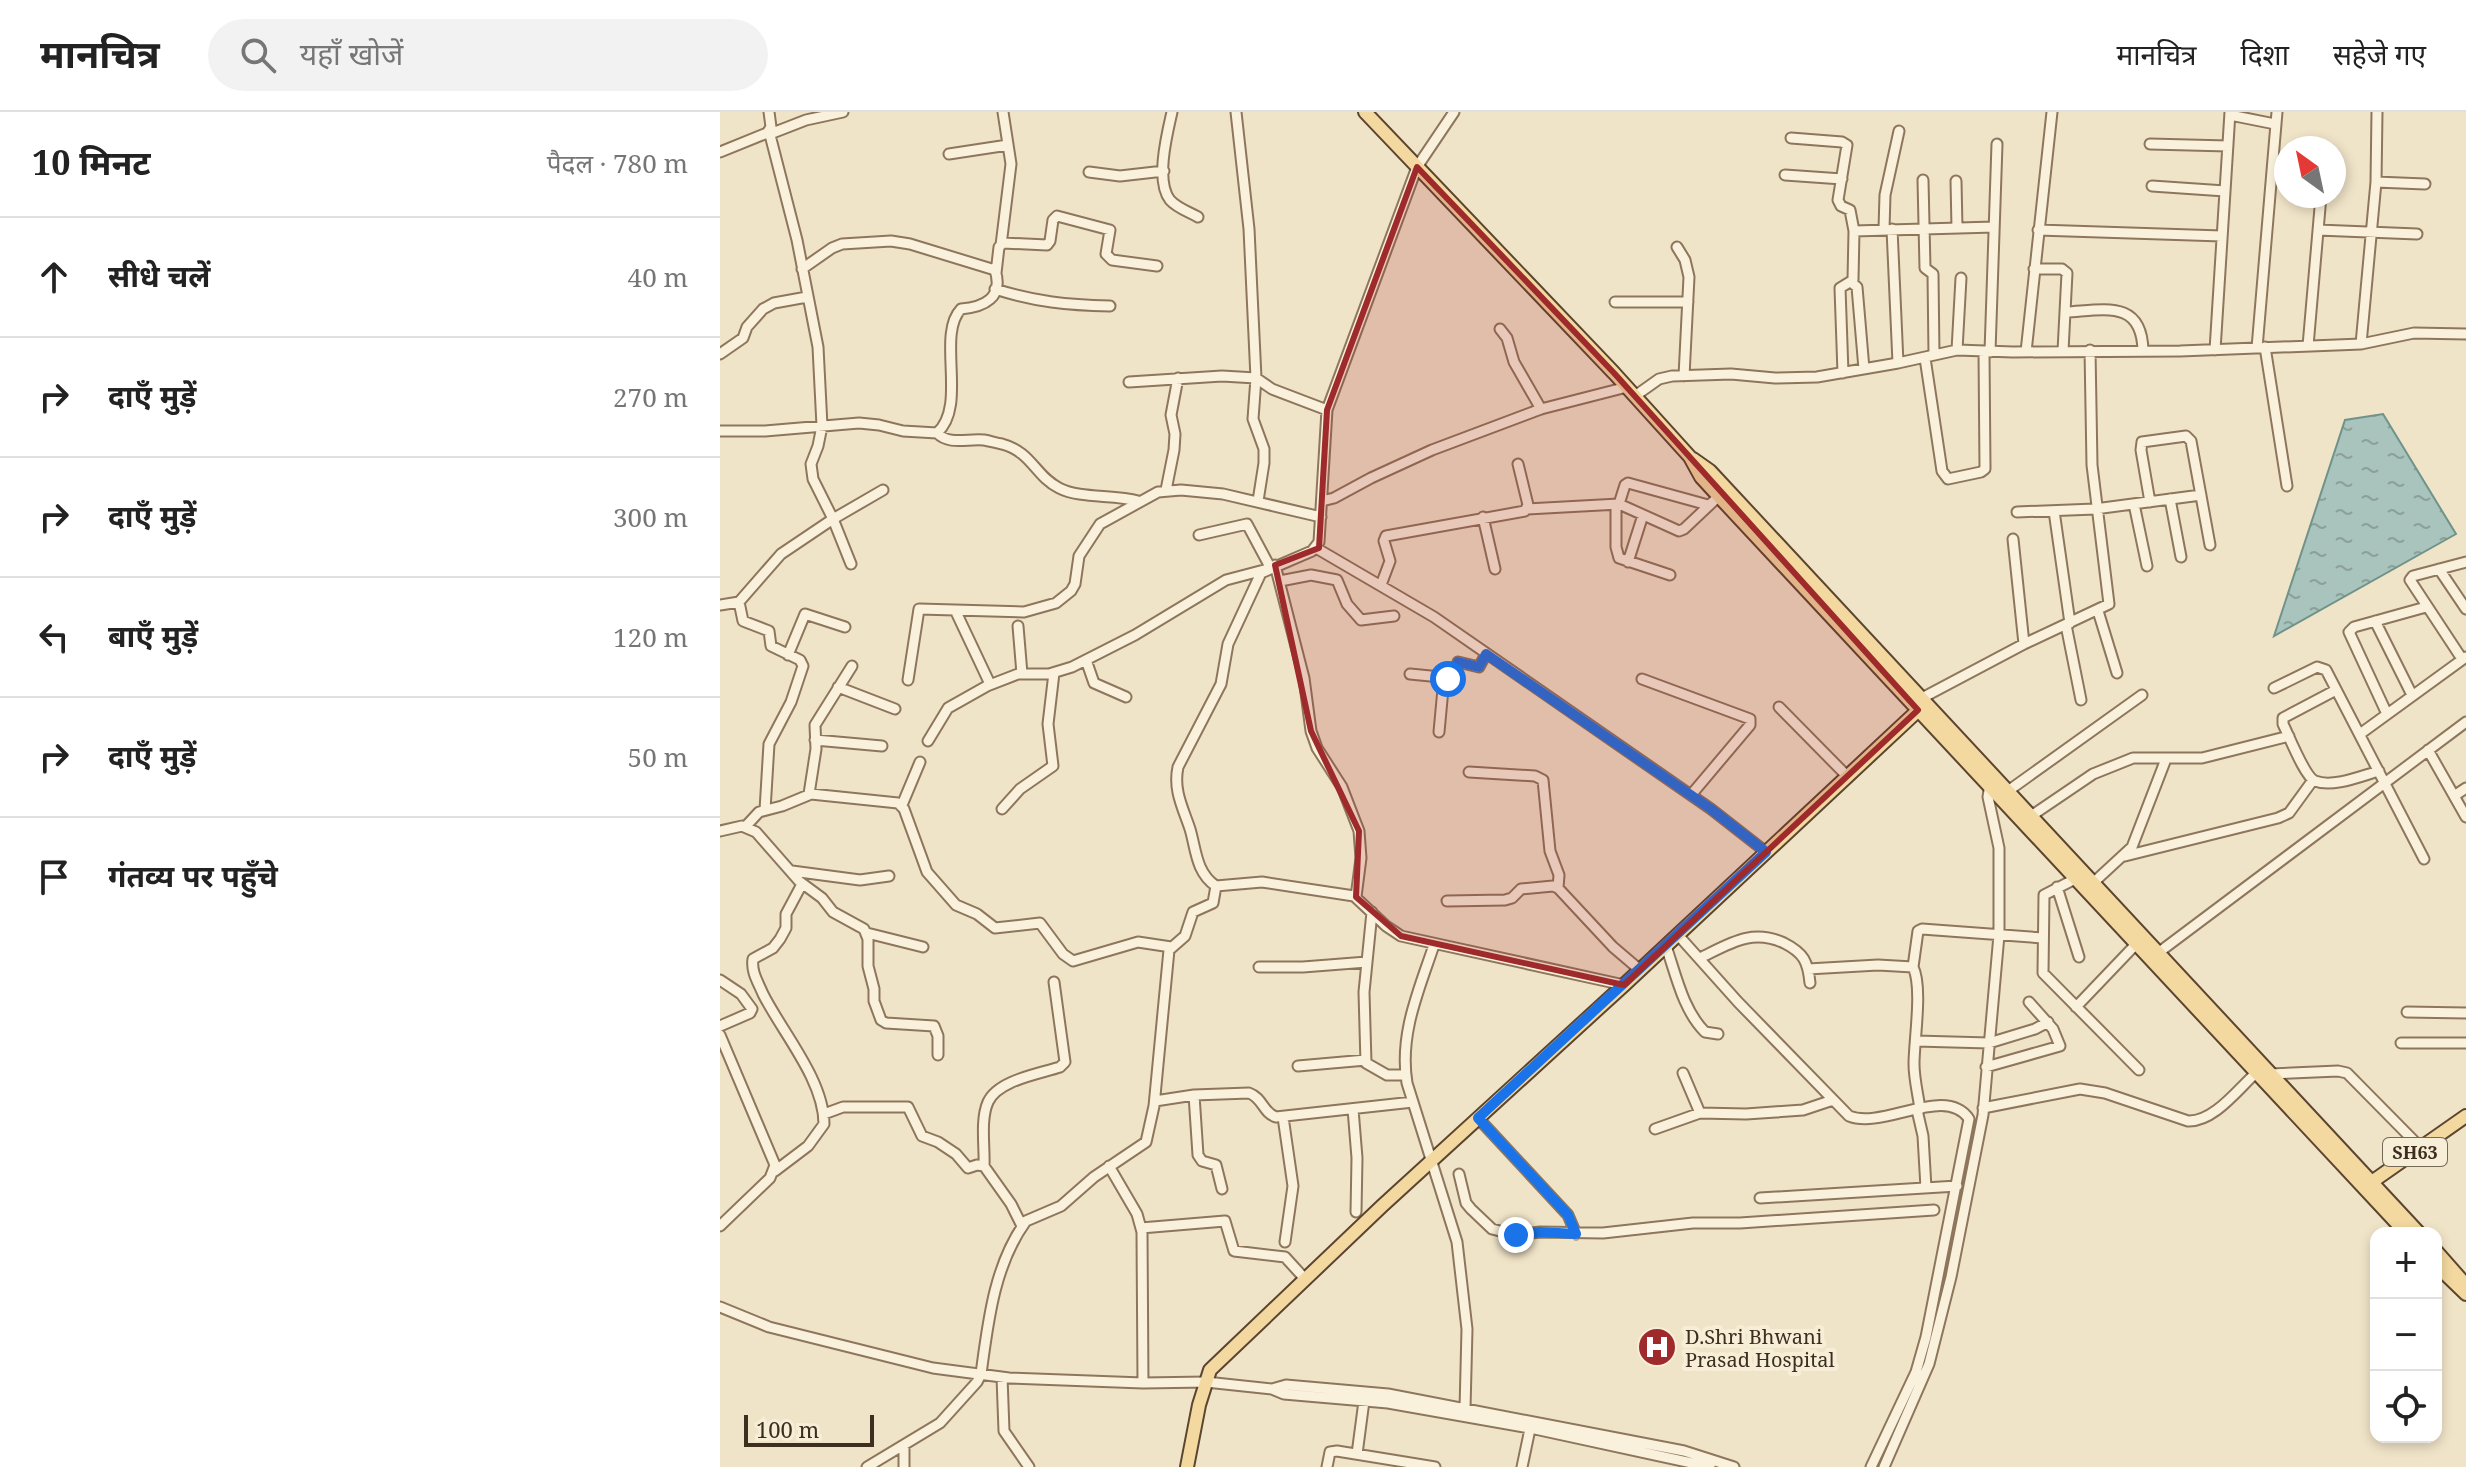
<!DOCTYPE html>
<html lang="hi">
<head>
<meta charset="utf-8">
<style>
  body { margin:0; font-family:"Noto Serif","Noto Sans Devanagari",serif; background:#f2f2f2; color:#222 }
  .controls { position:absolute; right:24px; bottom:24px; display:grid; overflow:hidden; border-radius:16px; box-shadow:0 4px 12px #0003 }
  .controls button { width:72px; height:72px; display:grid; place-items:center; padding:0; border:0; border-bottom:2px solid #e0e0e0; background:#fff; color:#222; font:40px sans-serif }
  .compass { position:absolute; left:1554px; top:24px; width:72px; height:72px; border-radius:50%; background:#fff; box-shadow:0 4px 12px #0003; rotate:327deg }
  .scale { position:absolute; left:24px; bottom:20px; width:130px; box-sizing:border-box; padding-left:8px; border:4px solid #3d2e20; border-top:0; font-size:22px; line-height:28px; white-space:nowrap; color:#3d2e20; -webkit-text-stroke:6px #f7eed8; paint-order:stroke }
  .stop { position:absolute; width:24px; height:24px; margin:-18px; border:6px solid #1a73e8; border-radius:50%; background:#fff }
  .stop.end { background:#1a73e8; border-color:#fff; box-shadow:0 2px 8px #0008 }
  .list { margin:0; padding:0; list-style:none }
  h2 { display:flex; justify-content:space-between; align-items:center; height:104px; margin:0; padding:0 32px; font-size:34px }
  h2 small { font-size:26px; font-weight:400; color:#767676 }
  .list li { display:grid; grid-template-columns:52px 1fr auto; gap:24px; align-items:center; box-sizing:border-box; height:120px; padding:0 32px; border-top:2px solid #e0e0e0 }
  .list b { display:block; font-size:30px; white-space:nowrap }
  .list em { font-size:26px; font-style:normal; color:#767676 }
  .icon { flex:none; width:44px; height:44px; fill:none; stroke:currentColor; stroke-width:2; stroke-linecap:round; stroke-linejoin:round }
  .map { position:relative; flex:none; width:1746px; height:1355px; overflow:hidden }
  header { display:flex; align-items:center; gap:48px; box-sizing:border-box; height:112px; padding:0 40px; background:#fff; border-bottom:2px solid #e0e0e0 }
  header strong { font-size:38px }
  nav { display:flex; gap:44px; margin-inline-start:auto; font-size:28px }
  .search { width:560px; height:72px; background:#f2f2f2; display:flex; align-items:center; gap:20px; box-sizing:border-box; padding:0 28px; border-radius:44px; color:#767676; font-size:30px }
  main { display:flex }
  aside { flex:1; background:#fff }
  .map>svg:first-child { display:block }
  .water { fill:url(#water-ripples); stroke:#6f938a; stroke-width:2 }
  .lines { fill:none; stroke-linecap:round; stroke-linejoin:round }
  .minor-casing { stroke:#8d765c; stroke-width:13 }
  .major-casing { stroke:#5b4430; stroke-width:16 }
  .minor { stroke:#faf1dc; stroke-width:9 }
  .major { stroke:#f3d9a0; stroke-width:12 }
  .route { stroke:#1a73e8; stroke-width:10 }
  .marked { fill:#9e2a2b; fill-opacity:0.2; stroke:#9e2a2b; stroke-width:6; stroke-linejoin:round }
  .labels { text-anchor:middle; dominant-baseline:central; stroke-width:8; stroke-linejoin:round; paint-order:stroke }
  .shield { fill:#f7eed8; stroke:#756857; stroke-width:2 }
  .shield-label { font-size:18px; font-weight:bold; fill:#3d2e20 }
  .poi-label { font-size:20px; fill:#3d2e20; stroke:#f7eed8; text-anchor:start }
</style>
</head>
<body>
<header>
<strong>मानचित्र</strong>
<div class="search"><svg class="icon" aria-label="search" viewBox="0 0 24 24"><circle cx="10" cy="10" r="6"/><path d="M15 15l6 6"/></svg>यहाँ खोजें</div>
<nav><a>मानचित्र</a><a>दिशा</a><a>सहेजे गए</a></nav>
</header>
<main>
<aside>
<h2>10 मिनट<small>पैदल · 780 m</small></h2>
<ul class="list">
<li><svg class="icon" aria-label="ahead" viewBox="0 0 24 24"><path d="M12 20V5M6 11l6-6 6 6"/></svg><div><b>सीधे चलें</b></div><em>40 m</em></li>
<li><svg class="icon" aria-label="right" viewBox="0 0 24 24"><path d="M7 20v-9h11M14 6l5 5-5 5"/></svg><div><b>दाएँ मुड़ें</b></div><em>270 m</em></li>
<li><svg class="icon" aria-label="right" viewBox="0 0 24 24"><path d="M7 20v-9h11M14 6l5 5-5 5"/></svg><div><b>दाएँ मुड़ें</b></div><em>300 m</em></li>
<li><svg class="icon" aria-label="left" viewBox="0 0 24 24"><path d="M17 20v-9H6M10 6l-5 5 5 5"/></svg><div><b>बाएँ मुड़ें</b></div><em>120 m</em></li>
<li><svg class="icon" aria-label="right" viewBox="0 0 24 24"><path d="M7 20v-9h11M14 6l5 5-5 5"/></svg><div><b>दाएँ मुड़ें</b></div><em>50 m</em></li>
<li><svg class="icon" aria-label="arrive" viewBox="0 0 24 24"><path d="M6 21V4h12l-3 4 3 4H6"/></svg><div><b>गंतव्य पर पहुँचे</b></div></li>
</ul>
</aside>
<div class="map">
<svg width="1746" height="1355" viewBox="0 0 1746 1355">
  <defs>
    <pattern id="water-ripples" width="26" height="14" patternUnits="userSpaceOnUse" patternTransform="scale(2)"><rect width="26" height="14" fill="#a9c4bc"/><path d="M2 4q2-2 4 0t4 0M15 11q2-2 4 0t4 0" fill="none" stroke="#8ba098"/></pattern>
  </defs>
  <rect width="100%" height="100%" fill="#f0e4c8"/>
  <path class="water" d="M1663,302L1736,422L1554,524L1625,308Z"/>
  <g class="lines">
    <g class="minor-casing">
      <path id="minor" d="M452,0C447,22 435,69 450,88C457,96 469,100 478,105
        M516,0L529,117L536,266L552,277L607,298
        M734,0L697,55L607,298L599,430L592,439L541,461L508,532L501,572L458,655C453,678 463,696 470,717C476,737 476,761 496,774L542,770L634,784L666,814L681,824L904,873
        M1510,3L1555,12
        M49,19L77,128L98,235L102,314L98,334L91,352L93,367L113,407L131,452
        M50,22L86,8L123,0
        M1071,26L1122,30L1127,33L1118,88L1121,94L1130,98L1134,119
        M1430,32L1508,34
        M0,40L47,21L51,15L49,0
        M229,42L288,33
        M369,60L400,64L444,59
        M1065,63L1122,67
        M1203,68L1205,156L1213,162L1214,243
        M1236,69L1237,116
        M1656,70L1705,72
        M1432,74L1505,79
        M1164,117L1165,83L1179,19
        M1172,117L1178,251
        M1318,118L1502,124
        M1598,118L1697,122
        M281,133L291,52L283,0
        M957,135L965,148L969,165L964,264
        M1314,157H1342L1347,161L1343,239
        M276,161L279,135L283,131L327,133L330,129L333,108L337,104L390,118L386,142L392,148L437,154
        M1132,171L1137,175L1144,257
        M275,177C316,190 347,193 390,194
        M895,190H968
        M1346,200C1384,198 1422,187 1423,239
        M780,217L787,226L794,250L821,297
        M1641,232L1656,70L1657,0
        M1588,234L1601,84
        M1545,235L1567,374
        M1537,236L1557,0
        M1237,238L1241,166
        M1495,238L1510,0
        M1270,240L1277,32
        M1306,240L1332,0
        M0,242L23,226L27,215L43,197L54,191L87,185
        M1205,246L1222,359L1228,367L1261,360L1265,357L1264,240
        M1123,261L1120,176L1133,168L1134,119L1274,115
        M409,270L502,264L536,266L533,307L544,337V351L538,389
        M915,284L939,267L952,264L1011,262L1055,266L1097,265L1178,251L1237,238L1293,240L1460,239L1641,232L1694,221L1746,222
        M0,319H45L139,311L159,313L183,319L217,321C248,294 216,223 241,197C264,195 284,186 275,158L190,132L171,129L122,132L112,136L82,157
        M217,321C230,334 248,326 264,328C270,329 276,331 282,332C312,340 315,364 339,376C360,387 394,382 418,389
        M446,378L454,338L455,322L451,303L458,266
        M1450,387L1461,445
        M602,389L614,386L651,366L712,338L821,297L907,275
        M1430,390L1421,338L1422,330L1466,324L1471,329L1490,433
        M896,392V435L899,446L950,463
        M899,392L905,373L908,371L988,393
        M1414,392L1427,454
        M807,397L899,392L959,419L964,417L999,384
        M1334,399L1350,511
        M1297,400L1375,397L1481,383
        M763,405L775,457
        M479,423L527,412L550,455
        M1293,427L1304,532
        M596,436L714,505L991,697L1046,740
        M908,450L923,403
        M555,453L584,566L591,619L597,636L622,675L639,719L641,746L636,785
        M1719,457L1746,497
        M560,469L591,463L617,468L627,492L641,508L674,504
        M661,473L670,449L664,429L666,424L805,399L808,393L798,352
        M19,490L23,509L49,519L51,534L80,548L83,554L71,590L49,632L45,698
        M0,493L19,490L61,442L113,407L163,378
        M1378,499L1397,561
        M236,500L270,572
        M1655,509L1692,583
        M1346,513L1361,588
        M298,514L302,562
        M68,543L85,502L125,515
        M1742,547L1690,468L1693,464L1746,450
        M366,548L374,571L406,585
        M690,562L731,566L735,563L738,550L759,555L766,542
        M922,567L1030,607V613L971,683
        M188,568L199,497L304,500L336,491L351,479L355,472L359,444L380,412L438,380L461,378L503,382L601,405
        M118,575L175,597
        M1554,576L1597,555L1606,558L1704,747
        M1616,578L1563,606V612C1569,624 1585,665 1595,669C1613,676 1641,664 1659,659
        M1202,586L1304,532L1389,492L1372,353L1370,238
        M1059,595L1127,664
        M1667,602L1629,520L1634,515L1706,495
        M719,620L724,566
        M1640,622L1746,545
        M95,628L162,634
        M208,629L228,596L267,574L298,562H329L352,555L415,523L506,468L544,458
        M1708,638L1746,705
        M749,660L815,664L823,668L830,739L839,763L838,776
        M1288,679L1422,583
        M89,682L96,637L95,613L132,554
        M1734,684L1746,676
        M182,693L200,650
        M282,697L300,677L333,654L328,612L334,561
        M1311,704L1373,662L1413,646H1482L1569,624
        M26,714L39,700L62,694L91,682L178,691L184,697L207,760L236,793L257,802L275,816L320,811L343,842L353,849L418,830L451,835
        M0,719L22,714L36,720L79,769L102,786L113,800L144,817L148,827V854L154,877V889L161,908L166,911L214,914L218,924V943
        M1405,744L1558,706L1569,701L1593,668
        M72,759L140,768L169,764
        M1355,767L1324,783L1323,861L1419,958
        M1373,771L1412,735L1446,647
        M1337,775L1359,845
        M727,789L785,788L792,786L801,777L833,774L838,776L893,835L920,858
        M652,800L644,880L646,951L667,963H685
        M147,821L203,835
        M958,823L1018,890L1129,1004C1163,1018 1226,972 1249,1007L1206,1225L1196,1260L1151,1355
        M714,833C699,878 679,922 687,971L737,1130L747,1217L745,1297
        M946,834C956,863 963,898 985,920L998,922
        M1438,841L1746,610
        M980,846C1009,832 1032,816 1064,831C1084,841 1088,850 1090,871
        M539,855H583L647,850
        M1193,855L1198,819L1202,817L1323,826
        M1088,857L1158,853L1193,855C1203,875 1194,928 1194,952C1194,967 1198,982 1200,997
        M0,868L21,882L32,897L30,901L0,914
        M1356,895L1420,828
        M1687,900L1746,901
        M0,923L55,1053L50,1066L0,1114
        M1196,929L1269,931L1315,917L1328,910
        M1681,931H1746
        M578,954L646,948
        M1266,955L1340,934L1333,917L1309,890
        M963,961L980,1001
        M1550,962L1618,959L1627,961L1701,1036
        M474,983L478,1043L482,1049L496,1053L502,1077
        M435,989L474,983L529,981C543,986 543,1001 556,1005L693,990
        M1263,996L1360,977L1385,981L1468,1009C1494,1010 1518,977 1536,961
        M633,997L637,1046L636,1100
        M1197,998L1203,1024L1206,1076
        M104,1002L123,995H188L202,1024L218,1030L236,1042L248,1056L257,1053L264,1054L291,1092L302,1114
        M563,1005L573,1074L565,1130
        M758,1006L848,1103L856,1122
        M935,1017L980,1001L1026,1002L1083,998L1113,988
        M264,1054C265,1036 260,1008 268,990C278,968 319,962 340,955L345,950L334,870
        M389,1054L417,1102L422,1120L423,1271
        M55,1059L88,1034L104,1012C104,968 62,920 43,882C38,870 31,860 33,847L53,836L60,827L66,816V802L82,772
        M739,1062L746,1091L751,1097L772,1117L796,1123L820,1120L883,1121L973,1111H1020L1214,1098
        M1040,1086L1237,1074
        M421,1116L505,1109L514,1139L565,1145L586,1168
        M0,1195L49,1215L213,1256L289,1266L423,1271L486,1270L552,1277L564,1282L668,1291L815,1317L990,1355
        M282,1265L284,1319L309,1355
        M552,1277L566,1273L668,1282L964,1339L1014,1355
        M637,1342L644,1289
        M147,1355L220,1311L257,1270L261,1262C268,1210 274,1153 306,1109L341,1094L374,1065L426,1030L434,994L449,838L465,824L473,800L493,791L496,774
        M184,1355V1333
        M607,1355L610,1340L617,1339L715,1355
        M802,1355L810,1317
        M1164,1355L1209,1252L1231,1165L1263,1003L1279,823V736L1268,685L1270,672"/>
    </g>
    <g class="major-casing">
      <path id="major" d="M645,0L894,261L970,345L981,365L992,377L1686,1121
        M973,347L990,359L1699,1121
        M1646,1074L1746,1004
        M1716,1139L1746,1173
        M1716,1153L1746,1182
        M467,1355L479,1293L490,1258L662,1094L904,873L1206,591"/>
    </g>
    <use href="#minor" class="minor"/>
    <use href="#major" class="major"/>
  </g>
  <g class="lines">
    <path class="route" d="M728,567L735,563L738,550L759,555L766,542L991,697L1046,740L758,1006L848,1103L856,1122L820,1120L796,1123"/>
  </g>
  <path class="marked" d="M697,55L894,261L1198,598L904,873L681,824L636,785L639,719L591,619L555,453L599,436L607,298Z"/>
  <defs>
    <g id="hospital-disc" transform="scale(2)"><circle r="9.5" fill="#9e2a2b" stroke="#f7eed8"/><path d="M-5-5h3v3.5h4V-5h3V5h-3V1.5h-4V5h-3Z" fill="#fff"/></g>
  </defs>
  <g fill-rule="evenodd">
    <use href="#hospital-disc" x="937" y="1235"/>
  </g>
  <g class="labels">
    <rect class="shield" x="1663" y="1026" width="64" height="28" rx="6"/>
    <g class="shield-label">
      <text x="1695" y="1040">SH63</text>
    </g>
    <g class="poi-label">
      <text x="965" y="1224">D.Shri Bhwani<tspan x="965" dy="23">Prasad Hospital</tspan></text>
    </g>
  </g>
</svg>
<div class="controls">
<button>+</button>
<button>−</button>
<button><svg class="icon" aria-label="locate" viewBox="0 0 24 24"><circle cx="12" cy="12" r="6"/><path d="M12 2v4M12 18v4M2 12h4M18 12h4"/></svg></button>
</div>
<svg class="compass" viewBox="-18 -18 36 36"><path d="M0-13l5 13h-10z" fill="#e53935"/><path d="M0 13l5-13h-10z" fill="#767676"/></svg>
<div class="scale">100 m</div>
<div class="stop" style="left:728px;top:567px"></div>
<div class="stop end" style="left:796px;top:1123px"></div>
</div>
</main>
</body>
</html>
